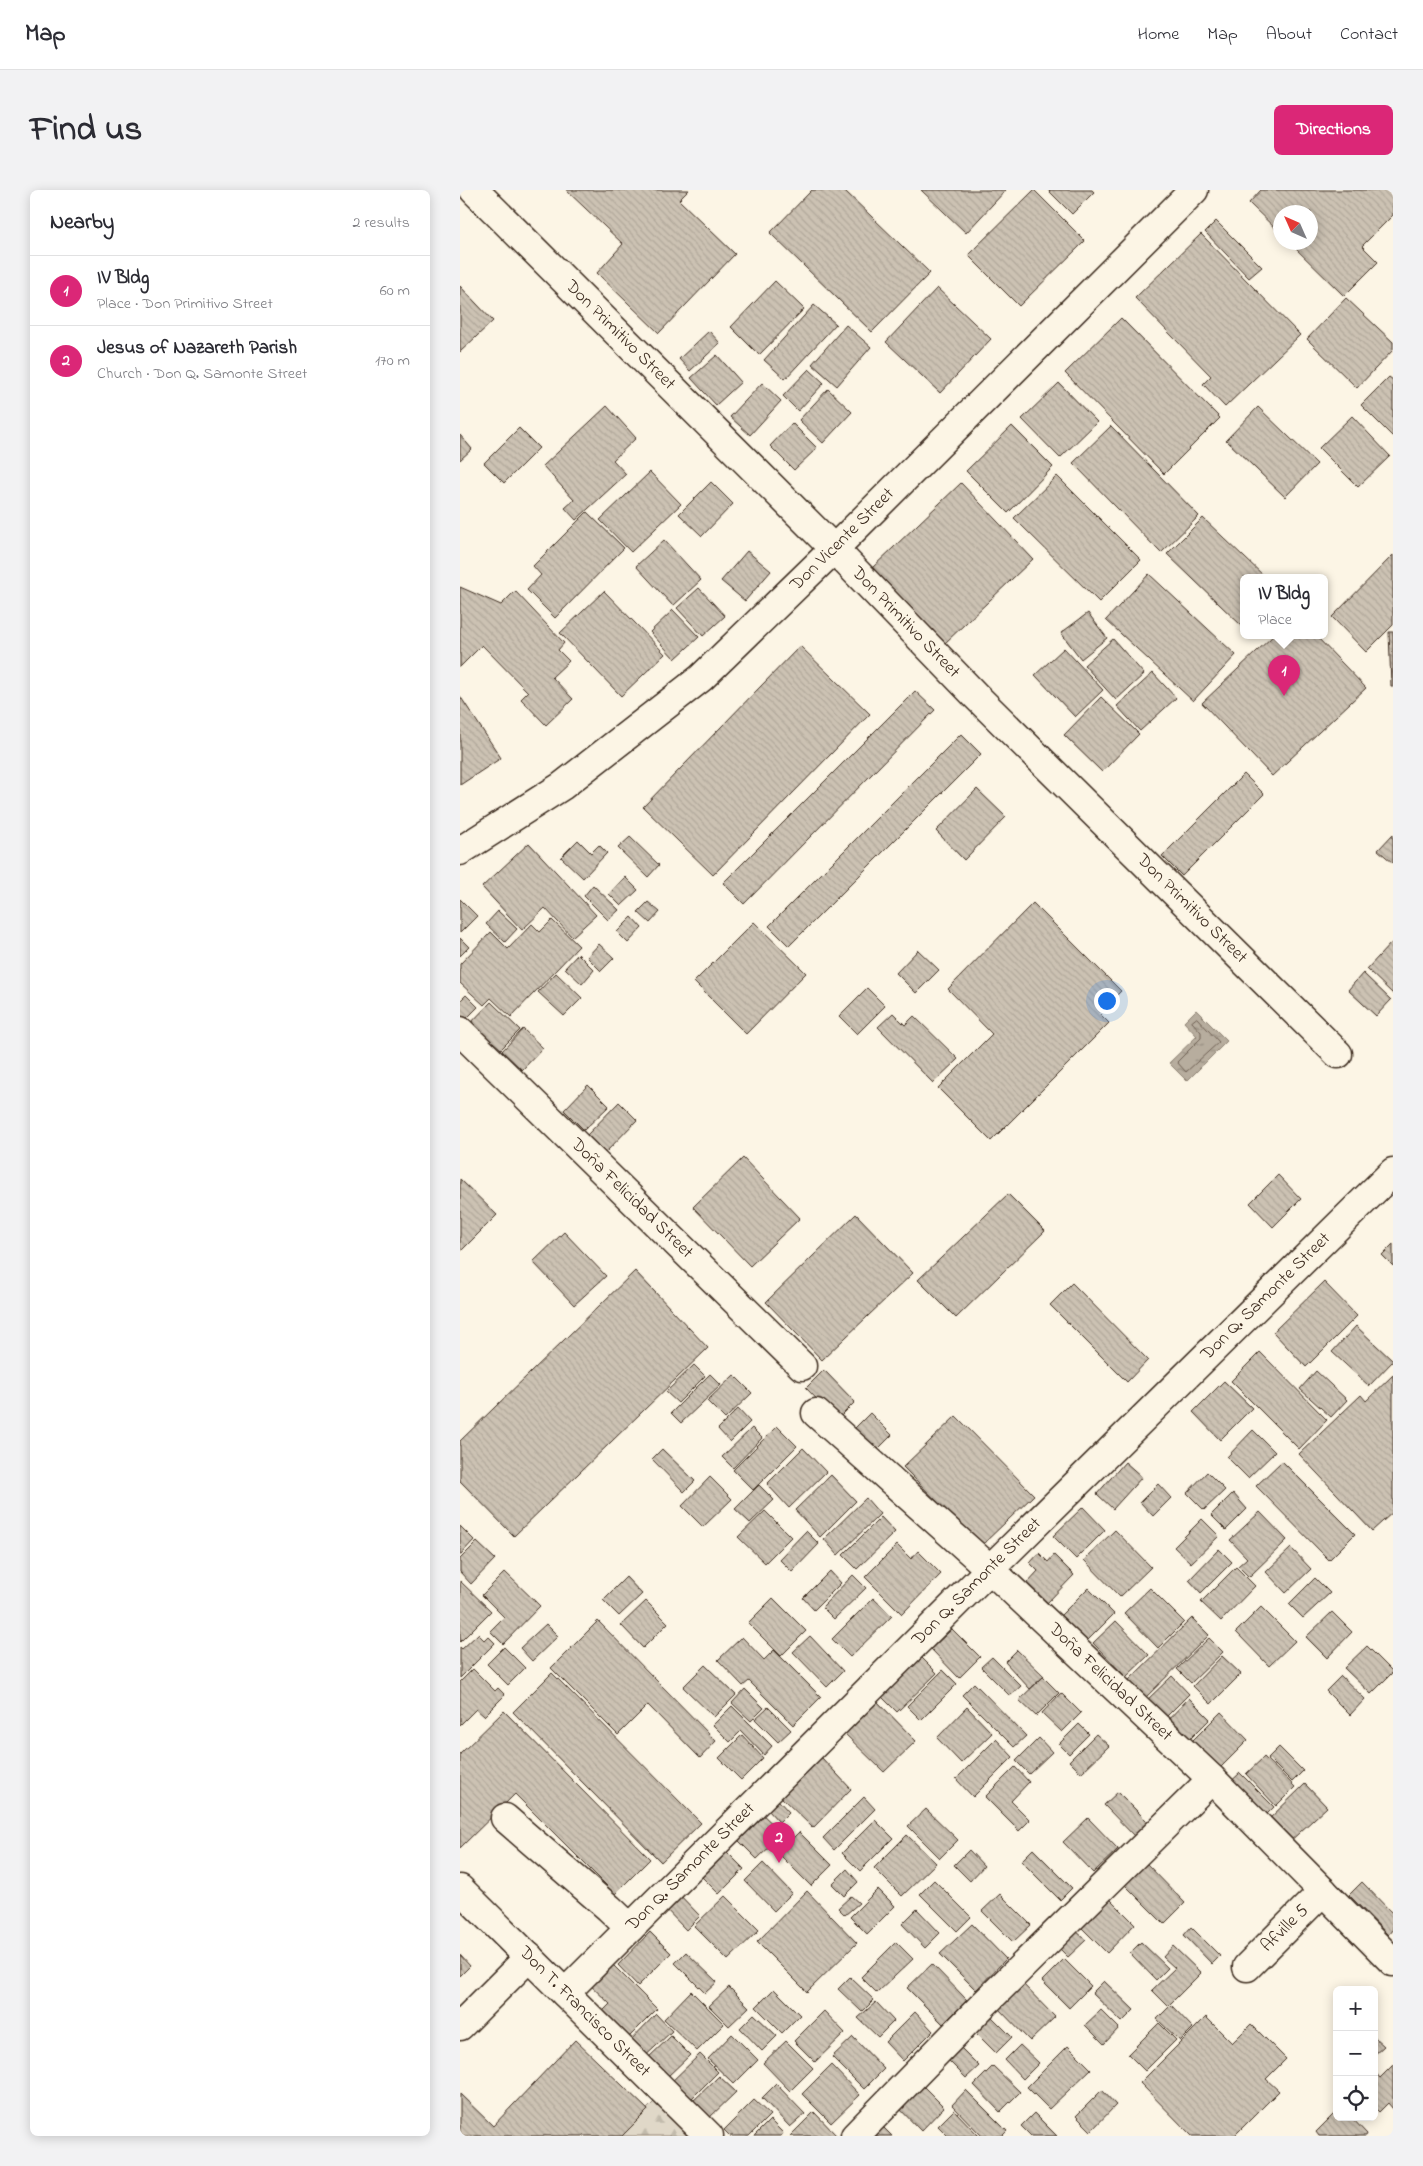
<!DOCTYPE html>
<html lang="en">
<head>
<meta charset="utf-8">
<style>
  body { margin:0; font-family:"Indie Flower",sans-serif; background:#f2f2f3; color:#2b2b33 }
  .controls { position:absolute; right:15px; bottom:15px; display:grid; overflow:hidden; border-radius:8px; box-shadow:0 2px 12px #0003 }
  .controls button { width:45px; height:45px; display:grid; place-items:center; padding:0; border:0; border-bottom:1px solid #e1e1e2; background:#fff; color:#2b2b33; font:25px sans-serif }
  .compass { position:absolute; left:813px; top:15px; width:45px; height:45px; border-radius:50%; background:#fff; box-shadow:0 2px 12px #0003; rotate:315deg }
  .you { position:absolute; left:646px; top:810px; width:18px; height:18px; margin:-12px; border:4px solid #fff; border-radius:50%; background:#1a73e8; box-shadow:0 0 0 8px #1a73e833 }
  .badge { display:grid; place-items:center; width:32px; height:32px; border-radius:50%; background:#db2777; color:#fff; font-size:16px; font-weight:700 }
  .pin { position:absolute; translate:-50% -41px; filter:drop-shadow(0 1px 2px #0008) }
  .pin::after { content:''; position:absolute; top:26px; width:18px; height:15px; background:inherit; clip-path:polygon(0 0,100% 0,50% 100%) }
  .popup { position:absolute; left:780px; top:384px; width:88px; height:65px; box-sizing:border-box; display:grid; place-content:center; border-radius:8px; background:#fff; filter:drop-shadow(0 1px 4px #0005); font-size:16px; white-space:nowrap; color:#7c7c81 }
  .popup b { font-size:19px; color:#2b2b33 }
  .popup::after { content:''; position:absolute; left:50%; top:100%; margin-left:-10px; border:10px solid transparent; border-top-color:#fff }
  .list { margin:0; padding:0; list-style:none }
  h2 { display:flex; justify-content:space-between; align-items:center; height:65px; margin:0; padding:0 20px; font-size:21px }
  h2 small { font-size:16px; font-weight:400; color:#7c7c81 }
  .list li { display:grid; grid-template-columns:32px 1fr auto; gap:15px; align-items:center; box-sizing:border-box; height:70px; padding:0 20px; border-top:1px solid #e1e1e2 }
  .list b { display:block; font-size:19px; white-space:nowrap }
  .list p { margin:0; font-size:16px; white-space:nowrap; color:#7c7c81 }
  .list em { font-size:16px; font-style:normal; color:#7c7c81 }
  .icon { flex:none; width:28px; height:28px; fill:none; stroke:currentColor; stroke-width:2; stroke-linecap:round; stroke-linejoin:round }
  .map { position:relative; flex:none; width:933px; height:1946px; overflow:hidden; border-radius:8px }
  header { display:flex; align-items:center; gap:30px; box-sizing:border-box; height:70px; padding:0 25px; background:#fff; border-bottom:1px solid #e1e1e2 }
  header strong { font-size:24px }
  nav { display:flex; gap:28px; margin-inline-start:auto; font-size:18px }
  .intro { display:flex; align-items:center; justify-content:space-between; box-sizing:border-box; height:120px; padding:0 30px }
  h1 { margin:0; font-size:35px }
  .button { padding:12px 22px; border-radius:8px; background:#db2777; color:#fff; font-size:18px; font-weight:700 }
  main { display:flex; gap:30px; padding:0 30px }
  aside { flex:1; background:#fff; border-radius:8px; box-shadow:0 2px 12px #0003 }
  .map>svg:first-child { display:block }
  .forest { fill:url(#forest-firs); stroke:#8e8173 }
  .water { fill:url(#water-ripples); stroke:#85796b }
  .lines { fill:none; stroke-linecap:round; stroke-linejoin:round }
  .shore { stroke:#6d5e51; stroke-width:1 }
  .building { fill:url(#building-back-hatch); stroke:#3b2a1e }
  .minor-casing { stroke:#3b2a1e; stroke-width:31 }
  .minor { stroke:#fcf5e5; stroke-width:28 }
  .labels { text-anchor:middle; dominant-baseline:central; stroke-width:4; stroke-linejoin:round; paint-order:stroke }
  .street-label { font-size:18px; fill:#3b2a1e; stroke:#fcf5e5 }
</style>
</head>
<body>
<header>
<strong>Map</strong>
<nav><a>Home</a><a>Map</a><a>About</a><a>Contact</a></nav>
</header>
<div class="intro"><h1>Find us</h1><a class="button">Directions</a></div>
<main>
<aside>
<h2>Nearby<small>2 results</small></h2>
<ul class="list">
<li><span class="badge">1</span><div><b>IV Bldg</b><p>Place · Don Primitivo Street</p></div><em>60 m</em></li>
<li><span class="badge">2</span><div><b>Jesus of Nazareth Parish</b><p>Church · Don Q. Samonte Street</p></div><em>170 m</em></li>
</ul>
</aside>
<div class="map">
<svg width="933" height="1946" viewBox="0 0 933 1946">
  <defs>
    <pattern id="forest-firs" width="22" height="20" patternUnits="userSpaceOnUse" patternTransform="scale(1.25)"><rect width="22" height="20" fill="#e0d8c8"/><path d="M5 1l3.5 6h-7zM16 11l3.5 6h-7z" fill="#c1baab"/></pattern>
    <pattern id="water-ripples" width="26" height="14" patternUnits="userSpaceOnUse" patternTransform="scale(1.25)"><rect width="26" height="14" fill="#b7ad9e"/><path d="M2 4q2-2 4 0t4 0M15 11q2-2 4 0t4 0" fill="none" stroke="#968d80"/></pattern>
    <pattern id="building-back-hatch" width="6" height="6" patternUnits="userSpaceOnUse" patternTransform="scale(1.25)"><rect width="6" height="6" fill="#ccc2b3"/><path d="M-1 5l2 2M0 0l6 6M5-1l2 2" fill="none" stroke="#b0a79a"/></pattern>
  </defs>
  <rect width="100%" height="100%" fill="#fcf5e5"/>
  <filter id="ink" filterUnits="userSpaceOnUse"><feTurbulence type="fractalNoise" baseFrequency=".02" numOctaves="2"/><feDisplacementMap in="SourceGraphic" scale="10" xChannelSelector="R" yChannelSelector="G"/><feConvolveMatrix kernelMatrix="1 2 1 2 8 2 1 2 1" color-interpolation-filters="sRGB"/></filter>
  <g filter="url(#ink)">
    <path class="forest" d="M196,1910L231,1946H160Z"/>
    <path class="water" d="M736,820L767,851L727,891L709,873L737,846L724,832Z"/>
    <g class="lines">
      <path class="shore" d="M737,828L759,852L726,882L717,872L741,848V842L732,832Z"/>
    </g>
    <path class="building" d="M106,0H229L219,10L275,64L199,143L137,83L163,54Z
      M352,0H384L470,83L412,142L310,43Z
      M461,0H546L506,43Z
      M574,0L625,51L559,116L508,65Z
      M588,0H632L634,2L612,24Z
      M801,0H933V25L902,56L918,72L884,106L829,52H851V22H821V44L789,13Z
      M756,31L802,77L789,88L745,42Z
      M741,44L840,145L765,217L743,194L751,186L675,108Z
      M315,91L344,119L299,165L271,137Z
      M0,96L33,131L0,162Z
      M477,98L531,149L480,203L426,152Z
      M886,108L933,152V160L897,198L847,149Z
      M354,115L376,134L325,189L304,170Z
      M661,128L760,228L704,284L605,183Z
      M386,135L411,157L377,196L352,174Z
      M249,141L260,153L230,181L219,169Z
      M257,165L281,192L256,215L231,188Z
      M349,179L364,193L338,221L323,206Z
      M929,187L933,190V247L901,215Z
      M302,193L321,211L290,245L270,227Z
      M599,193L637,232L600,268L562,229Z
      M368,199L392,222L363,253L339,230Z
      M147,216L176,248L153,270L166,284L116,330L105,318L114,310L83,276Z
      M798,217L857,274L825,307L766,250Z
      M892,226L930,266L898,297L859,258Z
      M332,233L357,258L334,280L310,256Z
      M552,236L593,277L548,323L506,281Z
      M651,236L739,326L701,363L613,273Z
      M59,238L79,258L44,293L24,273Z
      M0,245L12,259L0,270Z
      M190,282L221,314L171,362L140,330Z
      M597,286L681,370L639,412L554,328Z
      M251,292L273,314L242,346L219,324Z
      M501,293L573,369L484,454L412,378Z
      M127,322L164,358L95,428L67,400L81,385L73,376Z
      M743,328L805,387H784V438L707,364Z
      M204,350L241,390L213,416L176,376Z
      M287,361L311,381L285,411L261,391Z
      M933,365V435L906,462L872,427Z
      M689,384L776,465L733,511L646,430Z
      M0,397L41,415L55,401L104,453L98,460L109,471L92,487L113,509L86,535L61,509L68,502L22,455L0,477Z
      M239,398L265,426L243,446L217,418Z
      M144,401L205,464L161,506L100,443Z
      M213,420L239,447L215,469L190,442Z
      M628,423L647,448L621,469L601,443Z
      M929,442H933V496H931Z
      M814,445H855L906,498L812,586L742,513Z
      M653,449L684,484L656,510L624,475Z
      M340,456L410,524L253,685L183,617Z
      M604,458L643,500L615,527L575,485Z
      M693,483L716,508L680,541L657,516Z
      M455,501L475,520L284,714L263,693Z
      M0,506L41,568L0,595Z
      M641,507L679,544L642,582L604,545Z
      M501,544L521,564L329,756L309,736Z
      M784,584L804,604L722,686L702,666Z
      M517,599L546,627L504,670L476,641Z
      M933,644V673L918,660Z
      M170,647L199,675L188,687L158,658Z
      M118,650L131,663L139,655L147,663L123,688L101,667Z
      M69,653L136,725L112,747L85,718L62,740L22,697Z
      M165,687L178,700L161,716L149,704Z
      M133,695L159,720L148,730L124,706Z
      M0,709L17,726L0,743Z
      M188,712L200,722L190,733L178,722Z
      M573,713L661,801L639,823L649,833L531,951L478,898L532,844L488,799Z
      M38,721L57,739L45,752L26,734Z
      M172,727L182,738L168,753L157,742Z
      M92,730L119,756L51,827L31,808L24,815L0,793V774L31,742L48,759L72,734L80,742Z
      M294,732L346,783L286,844L234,792Z
      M0,748L9,757L0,766Z
      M931,753L933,754V804L907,779Z
      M139,754L154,768L141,781L127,767Z
      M458,760L479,780L456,803L436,783Z
      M118,764L134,780L122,794L105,778Z
      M96,783L122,808L104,826L78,802Z
      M903,783L931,810L916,826L888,800Z
      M407,798L425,816L397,844L379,826Z
      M6,805L18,817L4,831L0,828V811Z
      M31,812L60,840L41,859L33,852L26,858L6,838Z
      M433,823L445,835L454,826L498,869L473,893L418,837Z
      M63,839L83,858L62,880L42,861Z
      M128,895L149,916L124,940L104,920Z
      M159,912L177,930L145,963L127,945Z
      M283,968L340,1028L290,1076L233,1017Z
      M818,985L841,1009L813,1037L790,1013Z
      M0,989L37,1025L0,1062Z
      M548,1004L585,1041L496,1128L458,1090Z
      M396,1024L453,1083L362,1170L306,1112Z
      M104,1042L146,1086L114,1115L73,1072Z
      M933,1054V1076L922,1065Z
      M175,1081L248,1158L54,1346L0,1291V1251Z
      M864,1092L897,1126L846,1177L813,1142Z
      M612,1093L688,1170L667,1192L590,1115Z
      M896,1136L933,1171L909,1196L872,1162Z
      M800,1162L867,1230L839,1259L771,1191Z
      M234,1175L245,1186L218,1213L206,1202Z
      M364,1180L395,1212L377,1230L346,1198Z
      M856,1181L887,1210L871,1227L840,1199Z
      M250,1184L261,1195L221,1233L211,1223Z
      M274,1185L292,1203L265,1229L247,1211Z
      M933,1185V1322L912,1341L839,1264L901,1205L906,1211Z
      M764,1191L792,1218L760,1250L733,1222Z
      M278,1219L290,1232L270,1252L258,1239Z
      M410,1223L432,1245L416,1261L394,1239Z
      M496,1226L574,1305L521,1356L443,1277Z
      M317,1236L337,1256L293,1300L273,1280Z
      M292,1238L302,1248L273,1278L262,1267Z
      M793,1240L815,1262L788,1288L767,1267Z
      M343,1258L366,1282L329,1318L307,1294Z
      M202,1259L235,1291L224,1302L192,1269Z
      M822,1271L895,1344L869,1370L796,1296Z
      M665,1272L682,1287L653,1319L637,1304Z
      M747,1282L765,1300L744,1320L727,1303Z
      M371,1285L396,1311L360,1347L335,1320Z
      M250,1287L272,1309L243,1337L222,1316Z
      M698,1294L711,1308L693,1326L680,1312Z
      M299,1295L314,1310L290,1333L275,1319Z
      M773,1303L787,1319L766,1340L751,1325Z
      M406,1308L420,1324L378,1365L364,1349Z
      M623,1317L645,1340L616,1369L593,1346Z
      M305,1321L331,1347L305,1373L278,1347Z
      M800,1322L827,1350L789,1387L778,1376L787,1368L770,1350Z
      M421,1327L435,1342L397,1379L383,1365Z
      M742,1329L759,1346L731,1373L714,1357Z
      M0,1336L14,1350L1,1364H0Z
      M655,1340L691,1377L660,1407L624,1370Z
      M346,1341L359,1354L332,1382L319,1369Z
      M17,1352L35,1369L11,1394L0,1382V1369Z
      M437,1355L451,1369L458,1361L481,1384L442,1424L405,1387Z
      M831,1358L851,1379L826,1403L806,1382Z
      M759,1359L772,1372L741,1403L729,1390Z
      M579,1363L588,1372L594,1365L614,1385L586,1414L566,1394L578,1381L570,1373Z
      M776,1377L795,1396L761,1431L741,1412Z
      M370,1381L381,1393L354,1420L343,1408Z
      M45,1382L80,1416L43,1454L30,1441L44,1427L22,1405Z
      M393,1385L406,1398L374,1429L362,1417Z
      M166,1387L182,1404L159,1426L143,1410Z
      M855,1388L870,1403L843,1428L829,1414Z
      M0,1391L31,1421L0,1452Z
      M628,1398L654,1424L626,1452L600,1426Z
      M690,1398L724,1432L698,1458L664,1423Z
      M313,1408L346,1441L321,1466L288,1433Z
      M413,1408L432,1426L390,1467L372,1449Z
      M186,1411L208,1433L183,1458L161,1435Z
      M801,1417L835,1451L809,1476L776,1442Z
      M872,1422L892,1442L867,1468L846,1447Z
      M732,1428L749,1445L680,1513L663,1496Z
      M138,1431L256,1551L240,1568L188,1515L158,1545L91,1478Z
      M656,1431L689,1465L666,1487L633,1453Z
      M86,1434L98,1446L72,1471L60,1458Z
      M492,1439L520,1467L499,1488L471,1459Z
      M18,1444L24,1450L28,1446L35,1453L0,1488V1457L2,1459Z
      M350,1446L383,1481L367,1497L333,1462Z
      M282,1447L304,1470L314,1460L361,1507L333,1535L289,1491L283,1496L258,1470Z
      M749,1448L763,1462L731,1493L717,1479Z
      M907,1456L933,1482L911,1504L884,1478Z
      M44,1457L65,1478L48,1495L27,1474Z
      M557,1460L584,1486L570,1499L545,1472Z
      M762,1466L781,1484L751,1514L733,1496Z
      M461,1467L477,1483L437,1522L421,1506Z
      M532,1467L561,1496L550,1506L521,1477Z
      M245,1475L276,1505L254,1527L223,1497Z
      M13,1479L35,1501L38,1498L45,1505L24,1526L16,1519L0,1535V1492Z
      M483,1480L497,1494L461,1530L447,1516Z
      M92,1483L241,1633L201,1672L53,1522Z
      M712,1486L729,1504L703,1530L685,1512Z
      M881,1486L905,1509L890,1525L866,1501Z
      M583,1487L599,1503L576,1526L559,1510Z
      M514,1493L566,1546L554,1557L502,1505Z
      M285,1499L304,1518L291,1531L272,1513Z
      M601,1503L621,1523L602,1542L582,1523Z
      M413,1507L456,1551L424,1582L380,1539Z
      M729,1508L750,1529L721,1558L701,1537Z
      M272,1516L312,1556L304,1565L281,1541L270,1552L253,1535Z
      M308,1517L331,1540L318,1552L295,1529Z
      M507,1517L532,1543L501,1573L477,1548Z
      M44,1521L190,1669L155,1704L55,1604L0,1658V1564Z
      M761,1522L788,1550L756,1582L729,1554Z
      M619,1534L629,1544L609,1564L599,1554Z
      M636,1544L649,1556L621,1583L609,1571Z
      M282,1545L303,1568L281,1590L259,1568Z
      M579,1548L592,1562L569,1584L556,1571Z
      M536,1549L553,1567L513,1607L496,1589Z
      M819,1557L843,1581L832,1592L808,1568Z
      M361,1567L391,1599L353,1638L321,1607Z
      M804,1567L835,1597L816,1616L786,1584Z
      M555,1577L569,1592L551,1611L570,1630L559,1641L525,1607Z
      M780,1583L814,1617L801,1630L766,1596Z
      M845,1594L867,1617L826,1655L805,1633Z
      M658,1602L693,1637L679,1651L644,1615Z
      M404,1607L415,1619L374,1660L363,1648Z
      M318,1610L329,1622L319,1632L308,1620Z
      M297,1619L323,1644L297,1669L272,1644Z
      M466,1619L498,1650L480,1668L448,1636Z
      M628,1628L658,1659L633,1683L603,1652Z
      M415,1630L433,1648L400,1681L382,1663Z
      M339,1642L372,1675L351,1696L318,1663Z
      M447,1645L476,1673L442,1706L414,1678Z
      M263,1658L284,1679L259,1704L238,1683Z
      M573,1659L612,1698L600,1710L561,1671Z
      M509,1660L524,1676L510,1691L494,1675Z
      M684,1671L725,1713L704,1734L663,1693Z
      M303,1673L332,1703L314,1721L285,1691Z
      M387,1679L398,1692L384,1706L372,1694Z
      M474,1690L511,1727L497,1741L460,1704Z
      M902,1692L933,1724V1739L928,1745L889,1705Z
      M214,1699L240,1726L226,1740L200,1713Z
      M418,1699L435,1716L407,1744L390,1727Z
      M641,1700L675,1734L647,1763L613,1729Z
      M347,1701L397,1753L347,1802L297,1752Z
      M540,1704L571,1735L553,1752L522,1721Z
      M265,1706L299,1740L268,1770L234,1736Z
      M391,1706L399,1713L385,1725L378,1718Z
      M457,1719L480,1743L465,1758L442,1734Z
      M512,1734L546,1769L516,1800L480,1764Z
      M731,1737L760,1766L752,1774L724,1745Z
      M614,1739L626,1750L608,1767L597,1756Z
      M190,1742L211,1763L178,1796L158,1775Z
      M436,1752L453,1769L417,1803L401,1787Z
      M681,1752L708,1778L696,1790L670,1763Z
      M713,1756L741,1783L708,1816L692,1800L715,1778L703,1767Z
      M226,1762L257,1792L245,1803L215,1773Z
      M0,1765L10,1776L0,1786Z
      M147,1769L197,1819L162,1854L137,1827L150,1814L125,1790Z
      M604,1769L631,1796L609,1818L582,1791Z
      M472,1774L507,1810L483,1834L447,1798Z
      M390,1787L414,1810L402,1822L378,1799Z
      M559,1790L595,1827L570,1851L534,1814Z
      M644,1791L674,1820L662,1832L632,1803Z
      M269,1797L289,1817L269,1836L249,1816Z
      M314,1799L340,1825L322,1843L296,1817Z
      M231,1801L264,1834L237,1861L204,1829Z
      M416,1812L434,1831L418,1847L398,1828Z
      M711,1815L733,1838L720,1851L697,1829Z
      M525,1820L552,1847L536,1863L509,1836Z
      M641,1820L659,1838L644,1854L625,1835Z
      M364,1821L385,1843L355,1872L334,1851Z
      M455,1822L473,1841L443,1871L425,1852Z
      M196,1824L212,1841L179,1872L164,1857Z
      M294,1824L317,1846L302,1861L280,1838Z
      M746,1827L772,1853L791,1834L826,1869L806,1889L819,1901L774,1946H732L680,1893Z
      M699,1833L716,1850L685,1881L668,1864Z
      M272,1844L298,1870L274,1894L248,1869Z
      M211,1846L230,1865L205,1889L186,1870Z
      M393,1847L424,1879L404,1899L372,1867Z
      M914,1847L924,1856L914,1865Z
      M115,1850L188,1920L162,1946H0V1904L33,1936Z
      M326,1851L353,1878L330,1901L303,1873Z
      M495,1852L519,1876L506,1888L483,1865Z
      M560,1855L579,1873L563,1889L545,1870Z
      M608,1856L631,1879L589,1919L567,1897Z
      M240,1864L258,1882L224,1916L206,1897Z
      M371,1875L400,1905L371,1933L342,1904Z
      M933,1875V1919L928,1913L919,1922L914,1917V1881L920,1888Z
      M533,1876L560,1902L540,1922L514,1895Z
      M259,1886L276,1902L247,1930L230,1914Z
      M459,1892L484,1917L461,1941L436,1915Z
      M316,1894L345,1924L330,1937L302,1908Z
      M506,1900L547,1941L542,1946H522L492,1915Z
      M642,1900L656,1915L631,1941L616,1926Z
      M294,1910L310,1925L289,1946H270L264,1940Z
      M494,1920L519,1946H488L478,1936Z
      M877,1921V1927H891L907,1944L906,1946H859L856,1942Z
      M354,1922L377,1946H330Z
      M574,1923L597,1946H571L561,1936Z
      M310,1930L323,1943L321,1946H294Z
      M416,1930L432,1946H399Z"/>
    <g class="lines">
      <g class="minor-casing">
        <g id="minor">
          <path id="s1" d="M14,0L374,359L516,506L878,864"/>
          <path id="s2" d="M0,661L102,596L241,488L374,359L734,0"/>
          <path id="s3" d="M0,841L342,1176"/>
          <path id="s4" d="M356,1223L530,1379L752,1589L933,1772"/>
          <path d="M45,1628L149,1718L170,1738"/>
          <path id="s5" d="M0,1699L249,1946"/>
          <path id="s6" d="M787,1777L863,1701"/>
          <path id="s7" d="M105,1803L530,1379L933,982"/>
          <path d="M0,1836L69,1767"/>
          <path d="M395,1946L524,1814L752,1589"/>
        </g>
      </g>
      <use href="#minor" class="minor"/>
    </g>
  </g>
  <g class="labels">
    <g class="street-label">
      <text stroke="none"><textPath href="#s1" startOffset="206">Don Primitivo Street</textPath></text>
      <text stroke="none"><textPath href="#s2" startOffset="495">Don Vicente Street</textPath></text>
      <text stroke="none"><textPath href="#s1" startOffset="611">Don Primitivo Street</textPath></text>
      <text stroke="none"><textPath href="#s1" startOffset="1016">Don Primitivo Street</textPath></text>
      <text stroke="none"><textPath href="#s3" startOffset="240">Doña Felicidad Street</textPath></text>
      <text stroke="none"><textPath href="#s7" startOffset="988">Don Q. Samonte Street</textPath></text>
      <text stroke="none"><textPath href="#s7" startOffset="582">Don Q. Samonte Street</textPath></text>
      <text stroke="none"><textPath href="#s4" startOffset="399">Doña Felicidad Street</textPath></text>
      <text stroke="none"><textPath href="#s7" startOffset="178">Don Q. Samonte Street</textPath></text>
      <text stroke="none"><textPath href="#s6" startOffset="54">Afville 5</textPath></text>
      <text stroke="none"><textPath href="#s5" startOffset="175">Don T. Francisco Street</textPath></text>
    </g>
  </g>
</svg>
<div class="controls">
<button>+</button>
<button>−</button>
<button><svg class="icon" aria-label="locate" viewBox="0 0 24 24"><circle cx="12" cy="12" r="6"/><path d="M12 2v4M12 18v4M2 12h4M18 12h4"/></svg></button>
</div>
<svg class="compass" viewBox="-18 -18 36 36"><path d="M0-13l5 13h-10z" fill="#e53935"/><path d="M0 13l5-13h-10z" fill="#7c7c81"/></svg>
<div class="you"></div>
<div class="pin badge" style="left:824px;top:506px">1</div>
<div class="popup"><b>IV Bldg</b>Place</div>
<div class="pin badge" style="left:319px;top:1673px">2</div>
</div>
</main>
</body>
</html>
